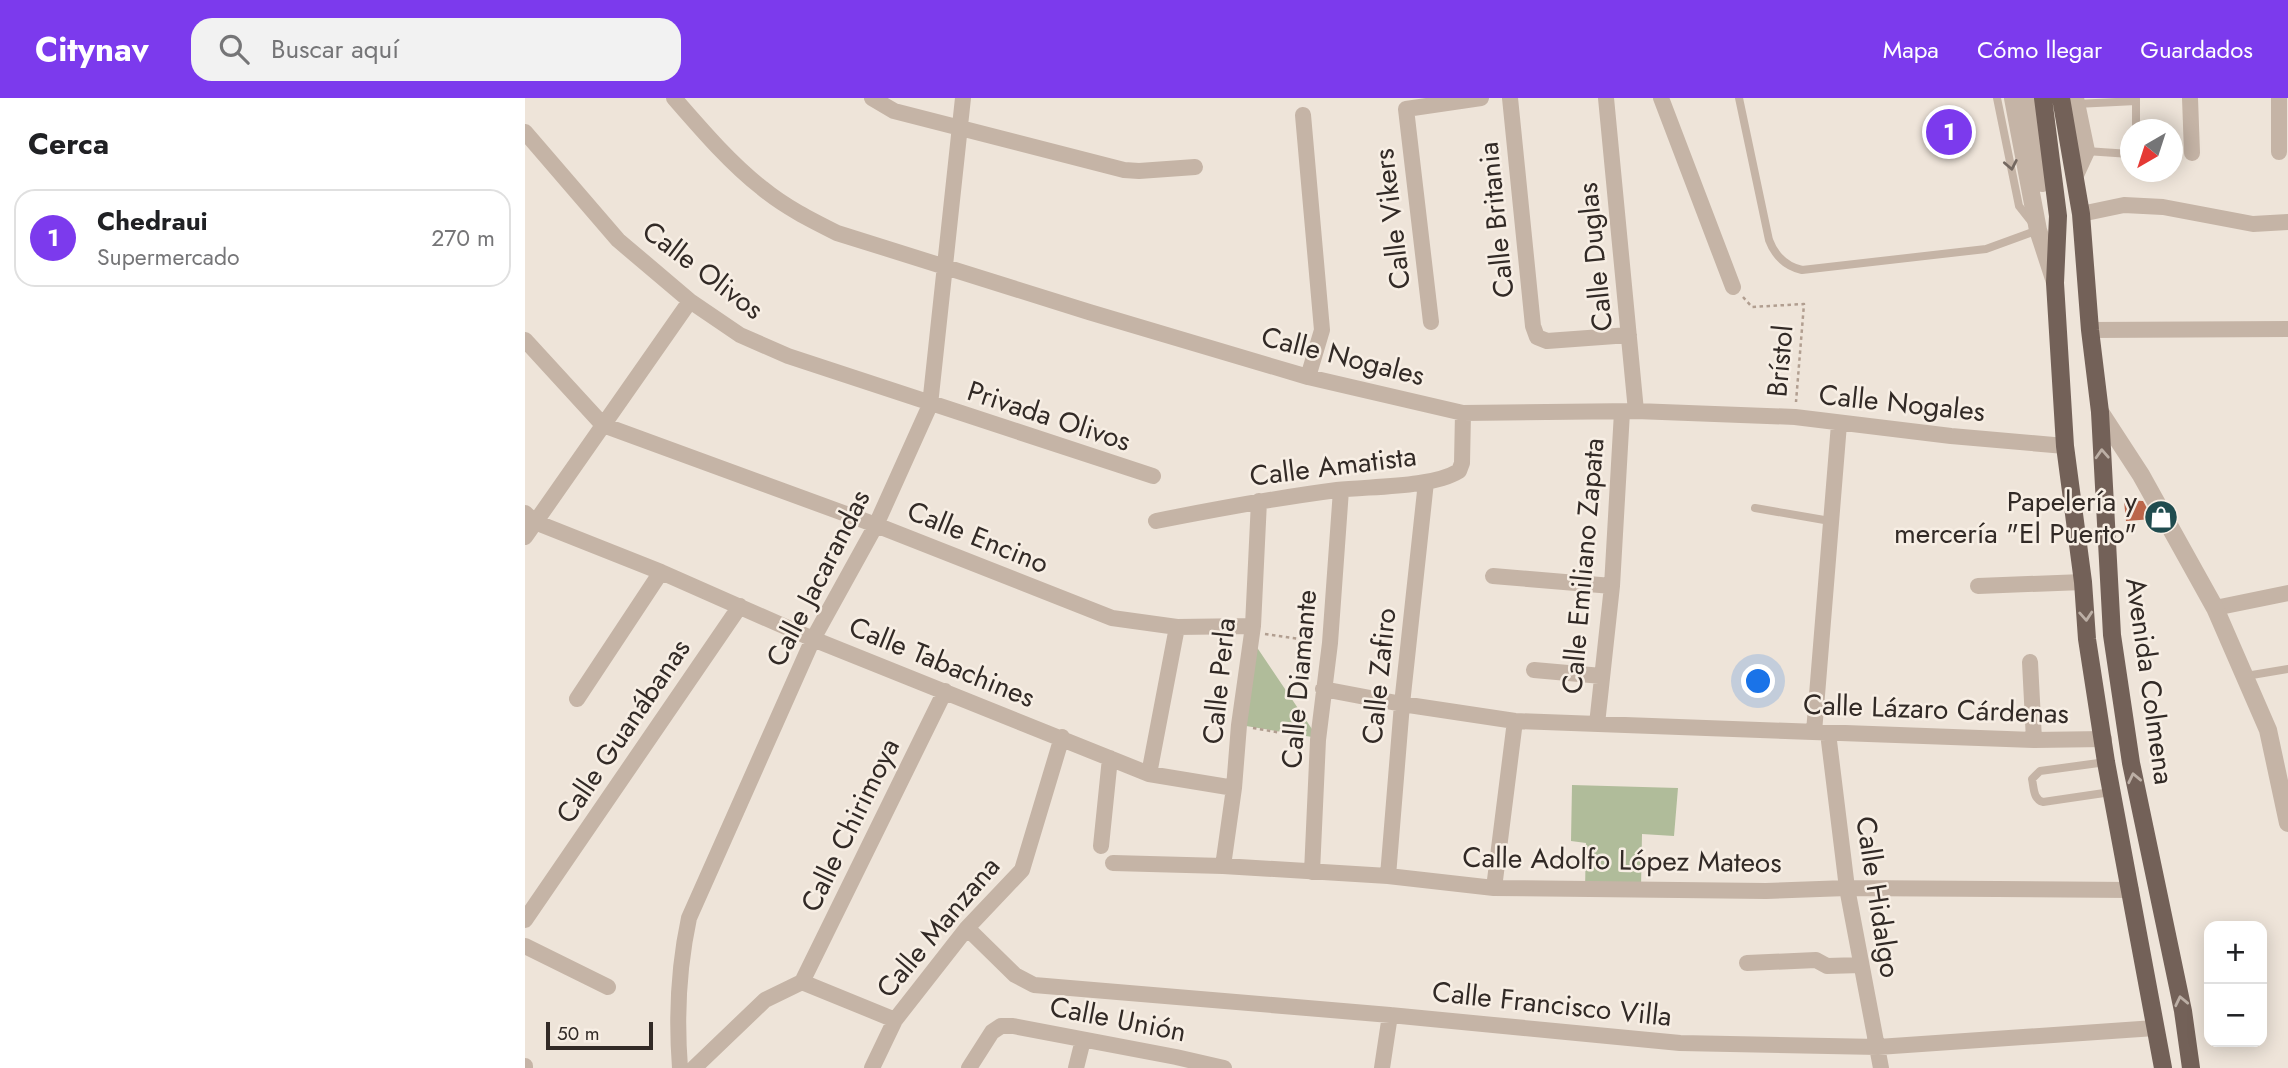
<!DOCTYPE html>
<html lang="es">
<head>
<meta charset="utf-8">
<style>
  body { margin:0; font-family:Jost,sans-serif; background:#f2f2f2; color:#202124 }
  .controls { position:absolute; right:21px; bottom:21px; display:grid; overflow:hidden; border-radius:14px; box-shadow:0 4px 18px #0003 }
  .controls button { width:63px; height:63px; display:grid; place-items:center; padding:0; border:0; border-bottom:2px solid #e0e0e0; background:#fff; color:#202124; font:35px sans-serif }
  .compass { position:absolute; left:1595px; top:21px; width:63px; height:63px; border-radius:50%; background:#fff; box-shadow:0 4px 18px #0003; rotate:219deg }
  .scale { position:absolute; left:21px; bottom:18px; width:107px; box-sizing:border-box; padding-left:7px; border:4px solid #322a26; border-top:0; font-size:19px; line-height:24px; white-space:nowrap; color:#322a26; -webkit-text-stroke:5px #f7eee4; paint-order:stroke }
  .you { position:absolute; left:1234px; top:584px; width:24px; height:24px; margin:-18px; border:5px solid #fff; border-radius:50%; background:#1a73e8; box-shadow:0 0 0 10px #1a73e833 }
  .badge { display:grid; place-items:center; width:46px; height:46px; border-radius:50%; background:#7c3aed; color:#fff; font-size:23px; font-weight:700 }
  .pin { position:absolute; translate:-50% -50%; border:4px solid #fff; box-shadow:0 2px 7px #0006 }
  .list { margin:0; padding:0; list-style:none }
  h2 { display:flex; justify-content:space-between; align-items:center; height:91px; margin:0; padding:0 28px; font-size:30px }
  h2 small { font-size:23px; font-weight:400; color:#757577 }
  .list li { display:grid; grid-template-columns:46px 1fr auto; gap:21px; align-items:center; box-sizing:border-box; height:98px; margin:0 14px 14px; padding:0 14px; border:2px solid #e0e0e0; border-radius:21px }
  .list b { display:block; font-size:26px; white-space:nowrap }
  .list p { margin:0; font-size:23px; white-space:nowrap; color:#757577 }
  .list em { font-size:23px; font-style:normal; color:#757577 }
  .icon { flex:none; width:38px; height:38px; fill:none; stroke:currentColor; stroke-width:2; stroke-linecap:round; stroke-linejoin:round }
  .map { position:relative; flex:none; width:1763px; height:970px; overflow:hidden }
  header { display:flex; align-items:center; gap:42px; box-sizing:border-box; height:98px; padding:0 35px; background:#7c3aed; color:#fff }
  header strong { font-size:33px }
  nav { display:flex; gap:38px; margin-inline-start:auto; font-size:24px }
  .search { width:490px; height:63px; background:#f2f2f2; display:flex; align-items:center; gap:18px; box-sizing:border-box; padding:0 24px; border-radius:21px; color:#757577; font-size:26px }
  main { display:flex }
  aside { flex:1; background:#fff }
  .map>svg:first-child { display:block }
  .green { fill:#b0bc9a }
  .building { fill:#bb664a }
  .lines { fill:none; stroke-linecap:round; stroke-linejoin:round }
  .path { stroke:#b19e90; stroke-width:2.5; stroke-dasharray:3.5 3.5; stroke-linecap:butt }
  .service { stroke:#c5b4a6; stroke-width:8 }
  .minor { stroke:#c5b4a6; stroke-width:16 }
  .tertiary { stroke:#c5b4a6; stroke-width:18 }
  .primary { stroke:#736158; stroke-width:18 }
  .oneway { stroke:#746860 }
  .oneway2 { stroke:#bcafa5 }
  .labels { text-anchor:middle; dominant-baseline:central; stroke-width:5; stroke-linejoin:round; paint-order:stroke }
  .street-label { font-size:28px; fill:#322a26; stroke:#f7eee4 }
  .poi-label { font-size:28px; fill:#322a26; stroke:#f7eee4; text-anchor:end }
</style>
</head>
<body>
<header>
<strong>Citynav</strong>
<div class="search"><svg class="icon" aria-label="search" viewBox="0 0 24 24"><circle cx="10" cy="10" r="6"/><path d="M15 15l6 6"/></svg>Buscar aquí</div>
<nav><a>Mapa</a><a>Cómo llegar</a><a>Guardados</a></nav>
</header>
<main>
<aside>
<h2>Cerca<small></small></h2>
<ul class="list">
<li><span class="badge">1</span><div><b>Chedraui</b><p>Supermercado</p></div><em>270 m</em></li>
</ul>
</aside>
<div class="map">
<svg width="1763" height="970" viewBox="0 0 1763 970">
  <rect width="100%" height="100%" fill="#eee4d9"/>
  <path class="green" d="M727,542L793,640L715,627Z
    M1047,687L1153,690L1149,738L1117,736L1116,791H1060L1061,745L1046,743Z"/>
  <path class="building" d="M1599,402L1618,403L1628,421L1601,423Z"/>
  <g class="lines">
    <path class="path" d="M1218,199L1227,209L1279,206L1271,304
      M740,536L789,543
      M728,630L780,639"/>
    <path class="service" d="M1214,0L1244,142C1250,158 1260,168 1277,172L1461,151L1513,132L1494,108L1472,0
      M1611,0V32
      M1551,6L1611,3
      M1561,53L1605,56
      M1230,410L1305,423
      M1721,578L1763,571
      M1581,664L1515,673L1507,681C1509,690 1508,701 1518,704L1586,694"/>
    <path class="minor" d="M149,0C176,31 205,65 237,90C260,109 286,122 312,135L564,214L783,279L938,315L1111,313L1270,319L1426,338L1540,348
      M347,0L369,13L599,72L614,73L670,69
      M985,0L1008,228L1012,239L1022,243L1104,237
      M1081,0L1111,313
      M1136,0L1208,189
      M1665,0L1667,55
      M1754,0V54
      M881,11L906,224
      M881,11L956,0
      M778,17L797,232L783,279
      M0,34L93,142L165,203L215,237L263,258L628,378
      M1556,116L1599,107L1638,109L1728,126L1763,124
      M1565,232L1763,231
      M0,242L78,327L351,427L587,520L652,529L728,528
      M0,415L10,424L136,474L288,541L624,676L709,690
      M631,423C691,411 751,400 812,392C846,388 906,390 934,373L937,365L938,315
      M0,439L165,203
      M968,478L1087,488
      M1453,488L1558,484
      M1690,510L1763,495
      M1505,564L1509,642
      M1009,572L1077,578
      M798,591L877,606L990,623L1509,642L1579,641
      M52,601L136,474
      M1072,626L1087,488L1097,314
      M1289,634L1314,326
      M1303,635L1322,790L1356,970
      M624,676L652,529
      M576,748L585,660
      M588,765L698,768L863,778L969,790L1241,793L1322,790L1606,792
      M698,768L709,690L714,627L728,528L734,403
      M787,774L793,642L805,545L816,392
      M863,778L877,606L901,384
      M969,790L990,623
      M0,822L215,508
      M442,830L490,877L509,887L865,917L1155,945L1353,949L1630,930
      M0,848L83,889
      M1222,865L1291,862L1302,868L1336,867
      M277,884L420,593
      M0,968V970
      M155,970C151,918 153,871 164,820L288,541L351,427L405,307L438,0
      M169,970L240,902L277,884L370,922
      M347,970L370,922L442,830L497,772L537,639
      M444,970L467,934L476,928H488L651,959L699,970
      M551,970L558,942
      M857,970L865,917"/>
    <path class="tertiary" d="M1488,0L1513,132L1530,184
      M1503,0L1517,85
      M1550,0L1561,53L1550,77
      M1575,314L1616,377L1690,510L1743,632L1763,725"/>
    <path class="primary" d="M1518,0L1533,118L1530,185L1540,348L1558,484L1562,541L1581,664L1638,970
      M1536,0L1556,116L1565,232L1575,314L1587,537L1606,665L1658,913L1666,970"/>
  </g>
  <defs><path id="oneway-chevron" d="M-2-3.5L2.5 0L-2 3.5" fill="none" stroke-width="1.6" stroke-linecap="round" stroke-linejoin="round" transform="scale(1.75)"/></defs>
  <use class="oneway" href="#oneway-chevron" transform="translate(1486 67) rotate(79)"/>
  <g class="oneway2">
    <use href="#oneway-chevron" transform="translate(1577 356) rotate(-93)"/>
    <use href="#oneway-chevron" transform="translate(1561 518) rotate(86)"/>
    <use href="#oneway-chevron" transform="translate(1609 680) rotate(-102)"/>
    <use href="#oneway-chevron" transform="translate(1656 903) rotate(-102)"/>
  </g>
  <defs>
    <g id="shop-disc" transform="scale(1.75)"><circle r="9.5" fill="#204c4f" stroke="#f7eee4"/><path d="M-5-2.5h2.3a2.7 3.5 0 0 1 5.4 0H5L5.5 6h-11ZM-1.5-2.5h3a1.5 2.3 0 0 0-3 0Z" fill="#fff"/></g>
  </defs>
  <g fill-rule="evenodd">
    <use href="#shop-disc" x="1636" y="419"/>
  </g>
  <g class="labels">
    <g class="street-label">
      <text transform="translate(867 121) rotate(-97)">Calle Vikers</text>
      <text transform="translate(971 122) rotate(-96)">Calle Britania</text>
      <text transform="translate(1070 159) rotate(-96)">Calle Duglas</text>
      <text transform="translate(178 172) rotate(37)">Calle Olivos</text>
      <text transform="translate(818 258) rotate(14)">Calle Nogales</text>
      <text transform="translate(1255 263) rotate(-85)">Brístol</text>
      <text transform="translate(1377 305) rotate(6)">Calle Nogales</text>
      <text transform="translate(524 318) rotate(18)">Privada Olivos</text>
      <text transform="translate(808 368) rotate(-7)">Calle Amatista</text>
      <text transform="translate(453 439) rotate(22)">Calle Encino</text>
      <text transform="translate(1058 468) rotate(-85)">Calle Emiliano Zapata</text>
      <text transform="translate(293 480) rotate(-63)">Calle Jacarandas</text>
      <text transform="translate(417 564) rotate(22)">Calle Tabachines</text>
      <text transform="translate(854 578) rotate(-84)">Calle Zafiro</text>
      <text transform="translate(774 581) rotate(-85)">Calle Diamante</text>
      <text transform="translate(694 583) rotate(-84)">Calle Perla</text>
      <text transform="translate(1625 583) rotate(82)">Avenida Colmena</text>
      <text transform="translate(1411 611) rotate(2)">Calle Lázaro Cárdenas</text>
      <text transform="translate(98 633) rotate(-56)">Calle Guanábanas</text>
      <text transform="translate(325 727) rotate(-64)">Calle Chirimoya</text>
      <text transform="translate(1097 762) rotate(1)">Calle Adolfo López Mateos</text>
      <text transform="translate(1353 799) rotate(81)">Calle Hidalgo</text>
      <text transform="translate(413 829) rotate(-50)">Calle Manzana</text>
      <text transform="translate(1027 906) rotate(6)">Calle Francisco Villa</text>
      <text transform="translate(593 921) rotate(11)">Calle Unión</text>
    </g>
    <g class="poi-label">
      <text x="1612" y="403">Papelería y<tspan x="1612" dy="32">mercería "El Puerto"</tspan></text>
    </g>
  </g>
</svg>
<div class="controls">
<button>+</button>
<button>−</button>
</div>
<svg class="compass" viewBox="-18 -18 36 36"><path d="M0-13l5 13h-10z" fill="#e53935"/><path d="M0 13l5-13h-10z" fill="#757577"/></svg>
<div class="scale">50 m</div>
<div class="you"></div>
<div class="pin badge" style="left:1424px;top:34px">1</div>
</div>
</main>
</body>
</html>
